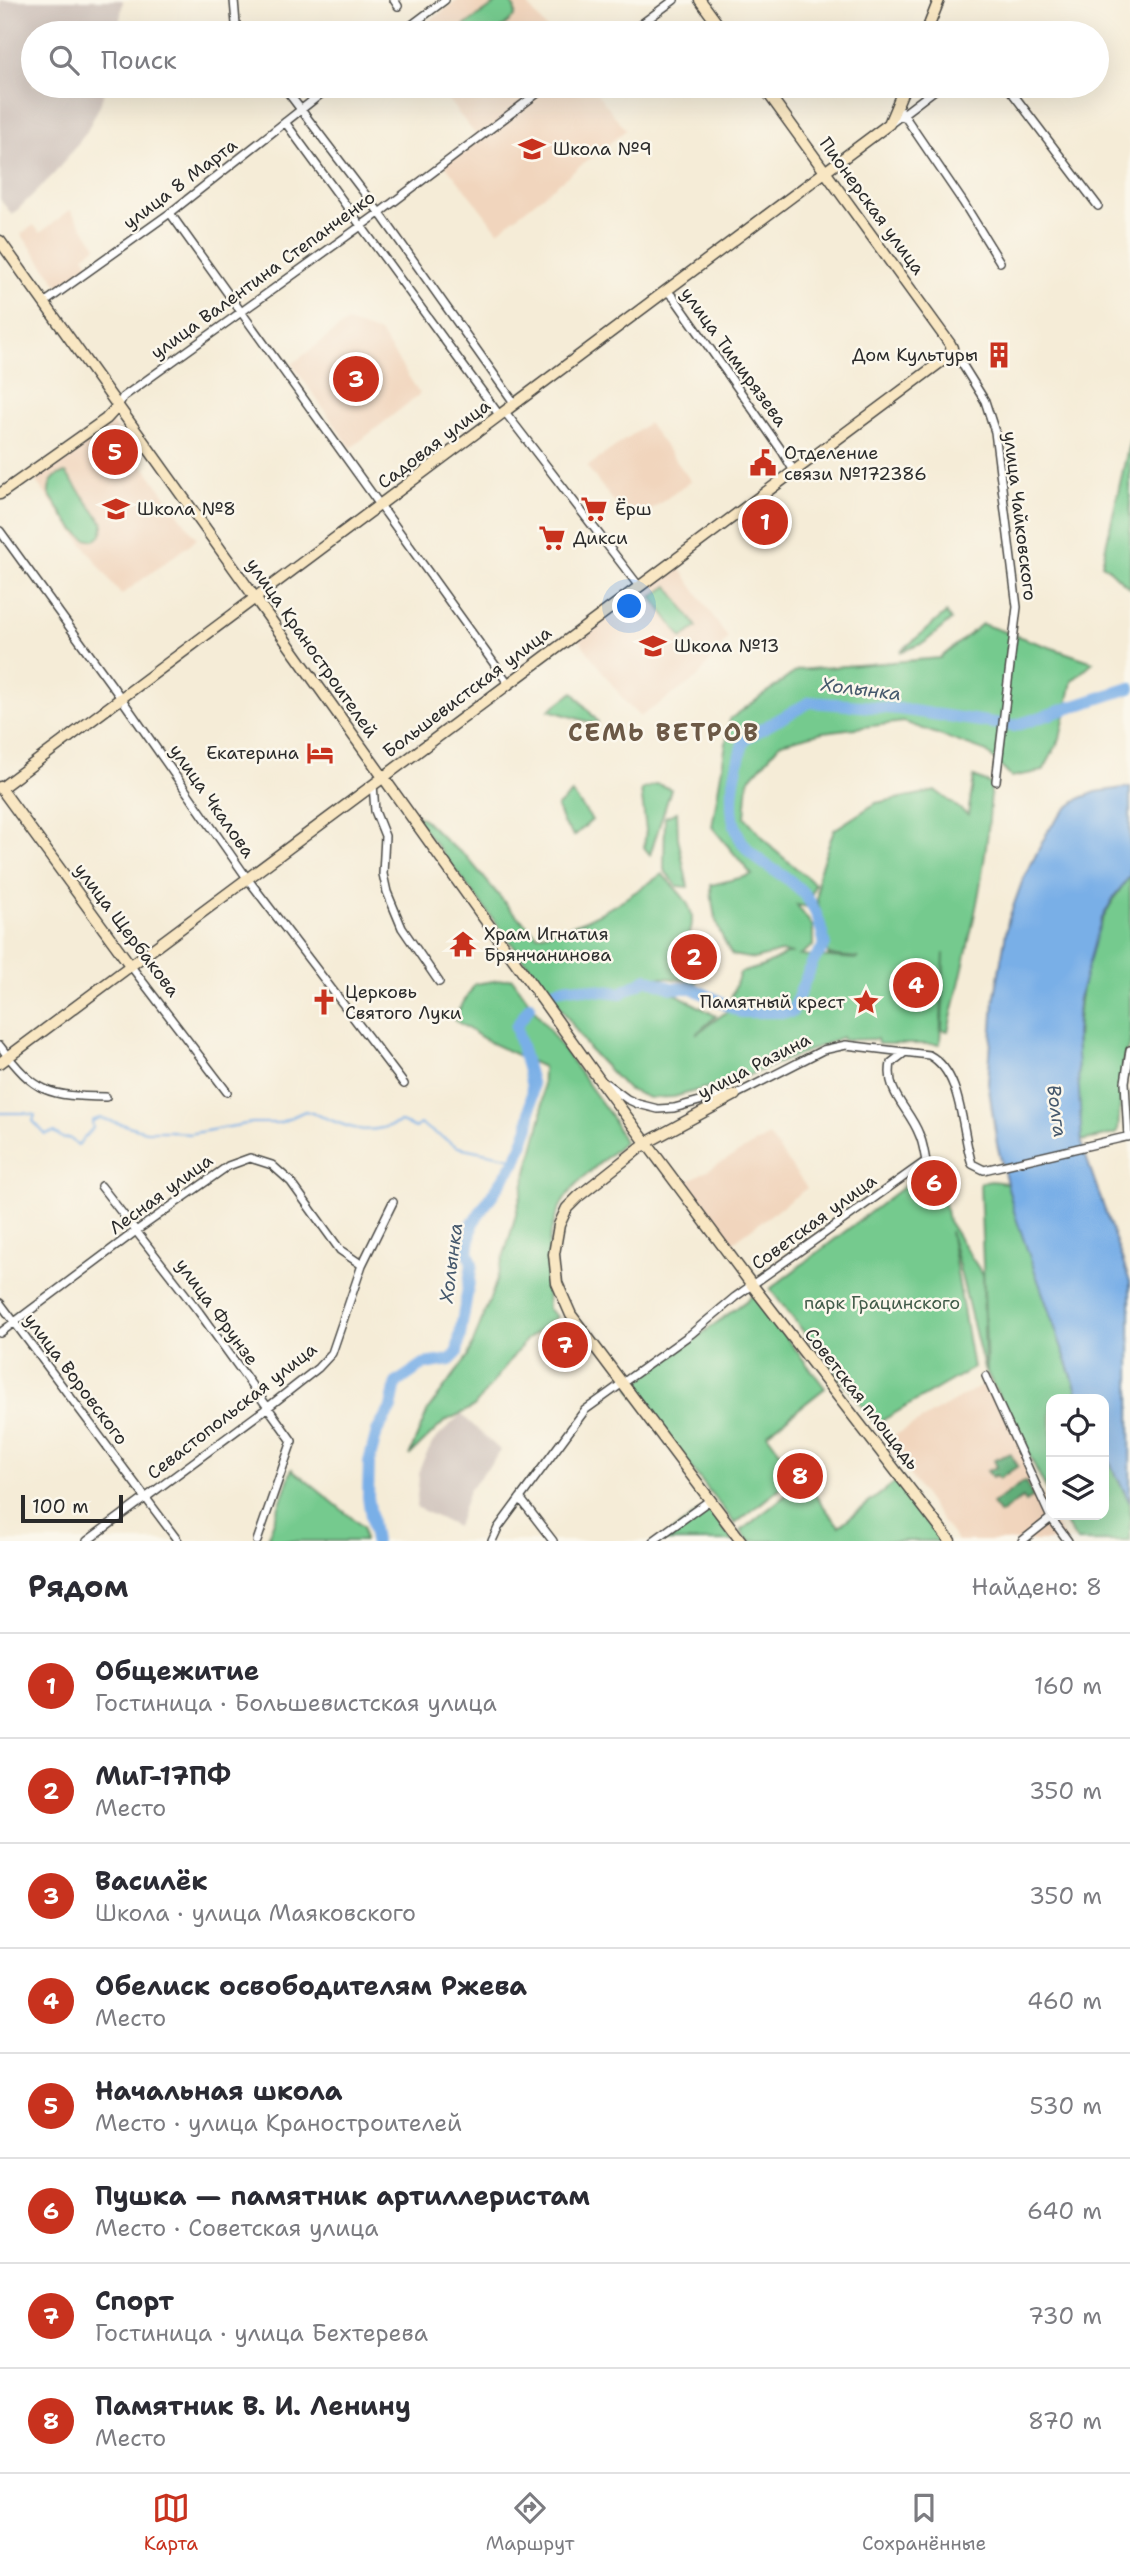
<!DOCTYPE html>
<html lang="ru">
<head>
<meta charset="utf-8">
<style>
  body { margin:0; font-family:"Shantell Sans",sans-serif; background:#f7f7f7; color:#2b2b33 }
  .controls { position:absolute; right:21px; bottom:21px; display:grid; overflow:hidden; border-radius:14px; box-shadow:0 7px 28px #0002 }
  .controls button { width:63px; height:63px; display:grid; place-items:center; padding:0; border:0; border-bottom:2px solid #e1e1e2; background:#fff; color:#2b2b33; font:35px sans-serif }
  .scale { position:absolute; left:21px; bottom:18px; width:102px; box-sizing:border-box; padding-left:7px; border:4px solid #2b2b2b; border-top:0; font-size:19px; line-height:24px; white-space:nowrap; color:#2b2b2b; -webkit-text-stroke:5px #fbf7ec; paint-order:stroke }
  .you { position:absolute; left:630px; top:607px; width:24px; height:24px; margin:-18px; border:5px solid #fff; border-radius:50%; background:#1a73e8; box-shadow:0 0 0 10px #1a73e833 }
  .badge { display:grid; place-items:center; width:46px; height:46px; border-radius:50%; background:#c8321e; color:#fff; font-size:23px; font-weight:700 }
  .pin { position:absolute; translate:-50% -50%; border:4px solid #fff; box-shadow:0 2px 7px #0006 }
  .list { margin:0; padding:0; list-style:none }
  h2 { display:flex; justify-content:space-between; align-items:center; height:91px; margin:0; padding:0 28px; font-size:30px }
  h2 small { font-size:23px; font-weight:400; color:#7c7c81 }
  .list li { display:grid; grid-template-columns:46px 1fr auto; gap:21px; align-items:center; box-sizing:border-box; height:105px; padding:0 28px; border-top:2px solid #e1e1e2 }
  .list b { display:block; font-size:26px; white-space:nowrap }
  .list p { margin:0; font-size:23px; white-space:nowrap; color:#7c7c81 }
  .list em { font-size:23px; font-style:normal; color:#7c7c81 }
  .icon { flex:none; width:38px; height:38px; fill:none; stroke:currentColor; stroke-width:2; stroke-linecap:round; stroke-linejoin:round }
  .map { position:relative; flex:none; width:1130px; height:1541px; overflow:hidden }
  .search { position:absolute; background:#fff; box-shadow:0 7px 28px #0002; left:21px; right:21px; top:21px; height:77px; display:flex; align-items:center; gap:18px; box-sizing:border-box; padding:0 24px; border-radius:38px; color:#7c7c81; font-size:26px }
  .sheet { height:931px; background:#fff }
  nav { display:flex; justify-content:space-around; align-items:center; box-sizing:border-box; height:98px; border-top:2px solid #e1e1e2; background:#fff; font-size:19px; color:#7c7c81 }
  nav a { display:grid; justify-items:center; gap:4px }
  nav .on { color:#c8321e }
  .map>svg:first-child { display:block }
  .built { fill:#f1d5bd }
  .industrial { fill:#cec1ba }
  .green { fill:#75ca8e; stroke:#507a5c; stroke-width:2 }
  .forest { fill:#60ae79; stroke:#466c52; stroke-width:2 }
  .water { fill:#79afe7; stroke:#526d89; stroke-width:2 }
  .lines { fill:none; stroke-linecap:round; stroke-linejoin:round }
  .stream { stroke:#79afe7; stroke-width:2 }
  .river { stroke:#79afe7; stroke-width:12 }
  .street-casing { stroke:#494845; stroke-width:10 }
  .secondary-casing { stroke:#494845; stroke-width:13 }
  .street { stroke:#fff; stroke-width:7 }
  .secondary { stroke:#f9e7c3; stroke-width:10 }
  .labels { text-anchor:middle; dominant-baseline:central; stroke-width:5; stroke-linejoin:round; paint-order:stroke }
  .poi-label { font-size:18px; fill:#2b2b2b; stroke:#fbf7ec; text-anchor:start }
  .street-label { font-size:18px; fill:#2b2b2b; stroke:#fbf7ec }
  .park-label { font-size:18px; fill:#415b49; stroke:#fbf7ec }
  .water-label { font-size:19px; font-style:italic; fill:#46596d; stroke:#fbf7ec }
  .district-label { font-size:24px; font-weight:bold; letter-spacing:2px; fill:#6c5946; stroke:#fbf7ec }
</style>
</head>
<body>
<div class="map">
<svg width="1130" height="1541" viewBox="0 0 1130 1541">
  <rect width="100%" height="100%" fill="#fbf7ec"/>
  <filter id="ink" filterUnits="userSpaceOnUse"><feTurbulence type="fractalNoise" baseFrequency=".0143" numOctaves="2"/><feDisplacementMap in="SourceGraphic" scale="14" xChannelSelector="R" yChannelSelector="G"/><feConvolveMatrix kernelMatrix="1 2 1 2 8 2 1 2 1" color-interpolation-filters="sRGB"/></filter>
  <filter id="wash" filterUnits="userSpaceOnUse"><feTurbulence type="fractalNoise" baseFrequency=".00686" numOctaves="4" result="noise"/><feDisplacementMap in="SourceGraphic" scale="28" xChannelSelector="R" yChannelSelector="G"/><feGaussianBlur stdDeviation="1.57" result="paint"/><feColorMatrix in="noise" values="0 0 0 0 0 0 0 0 0 0 0 0 0 0 0 0 0 1.4 0 .05"/><feComposite in="paint" operator="in"/></filter>
  <g filter="url(#wash)">
    <rect width="100%" height="100%" fill="#f5ecd7"/>
    <path class="built" d="M457,0H524L550,33H414Z
      M437,86H591L626,130L498,231L443,162L476,135Z
      M70,210L97,246L84,256L89,264L59,286L21,234L34,225L40,233Z
      M347,322L380,333L420,394L351,448L292,364Z
      M112,423L197,539L121,595L34,479Z
      M648,423L691,481L631,524L587,467Z
      M680,568L728,638L697,678L640,717L626,703L579,640Z
      M769,1136L807,1188L732,1243L688,1181Z
      M991,1380L1051,1518L1067,1541H957L885,1441Z"/>
    <path class="industrial" d="M0,0H123L118,33H33V86H106L100,105L86,133L54,174L12,215L0,199Z
      M461,1414L501,1451L469,1490L457,1527L416,1507L420,1467L433,1442Z"/>
    <path class="green" d="M501,0C512,0 516,7 515,16L496,33H454Z
      M1130,439V588C1121,582 1108,566 1102,564Z
      M66,473L103,523C103,529 103,534 98,538C82,551 57,505 49,494C48,482 55,474 66,473Z
      M668,586L697,627L682,638L652,597Z
      M946,613L951,620L924,643L900,652Z
      M982,624L1093,662L1072,681L1060,739L1043,771L1011,777L987,752L904,722L823,732L781,743L748,781L745,817L772,848L815,884L808,907L797,905L813,927V946L800,955L857,959L858,958L828,955V941L817,900L818,875L834,830L876,803L936,791L968,815L974,777L991,784C989,868 967,950 948,1031L942,1030L944,953L940,1044H878L877,1039L843,1040L842,1037L747,1076L674,1097L649,1098L627,1089L589,1049L559,1005L410,811L425,820L448,843L466,856L510,909L537,935C587,926 621,902 662,874C694,908 700,911 682,957L695,963L697,982C668,978 640,970 619,994L647,983L678,995L716,1016L696,1034L726,1012L740,973L764,966L786,954H793L781,952L754,959L732,955C717,930 712,914 711,885L752,875L712,827L730,719L798,670L940,658Z
      M573,692L598,722L596,724L549,710Z
      M657,784L671,789L650,855L644,847L646,830L641,790Z
      M572,793L592,820L574,836L563,823L557,807Z
      M677,812L678,838L688,887L677,886L664,870L665,817Z
      M1130,876V1044L1124,1057L1118,1130L1115,1134L1081,1141C1077,1120 1077,1097 1077,1076C1075,1004 1083,934 1130,876Z
      M512,978L611,1116L624,1142C607,1158 582,1176 568,1194C543,1228 547,1270 548,1309L557,1317L526,1340L474,1407L445,1421L409,1456L428,1410L468,1356L494,1288L512,1229L542,1115L543,1067L489,1042L453,1019L475,984Z
      M937,1161L948,1221L983,1275L985,1372L950,1231L973,1368L876,1424L770,1289Z
      M991,1181L1007,1183L1016,1215L1080,1399H1051V1498L987,1373L980,1183Z
      M754,1295L825,1388L767,1434L790,1465V1480L735,1524L629,1388Z
      M1104,1451L1130,1503V1541H1077L1060,1515H1104Z
      M292,1469L363,1527L364,1541H267Z
      M897,1481L945,1541H749L741,1531L796,1487L811,1490L839,1526Z
      M707,1506L733,1541H660Z"/>
    <path class="forest" d="M1010,1453L1018,1466L999,1479L996,1475L992,1477L987,1471L997,1467L994,1460Z
      M1025,1481L1033,1497L1025,1502L1022,1498L1000,1514L992,1504Z"/>
    <path class="water" d="M1130,787V876L1115,895L1101,920L1078,1001L1076,1035L1082,1145L1130,1282V1503L1104,1451V1399H1080L1015,1215L997,1144L988,1082L994,1001L1008,921L1022,882L1049,829L1067,808L1081,798L1096,792Z"/>
    <g class="lines">
      <path class="stream" d="M0,1113H24L35,1115L33,1121L45,1134L54,1132L64,1139L69,1138L78,1145L93,1128L92,1121L100,1118L146,1131H171L188,1134L252,1123H279L305,1111C347,1123 356,1140 401,1122L416,1128L420,1124L458,1147L517,1159"/>
      <path class="river" d="M550,992L568,987L621,993L647,979L671,988H692L741,1012H792L813,961L825,945C821,927 817,910 805,895C786,870 748,865 736,829C726,801 737,767 744,739L810,702L899,709L1014,726L1130,688
        M375,1541L368,1497L369,1462L377,1431L391,1408L396,1383L424,1364L450,1360L457,1353L472,1264L468,1251L472,1224L517,1159L529,1127L532,1086L516,1027L530,1006"/>
    </g>
  </g>
  <g filter="url(#ink)">
    <g class="lines">
      <g class="street-casing">
        <path id="street" d="M234,0L236,24L243,33
          M394,0L398,6
          M401,33L445,0
          M629,33L674,0
          M283,86L384,219L515,404
          M1007,86L1098,206
          M897,105L963,202L1000,262
          M285,122L500,416
          M890,124L940,86
          M170,213L508,683
          M666,290L675,299L782,451L798,478
          M44,303L170,213L331,86
          M952,348L985,401L995,432L1017,607L996,781
          M118,406L123,397L379,213L547,86
          M505,412L638,585
          M0,531L121,698L247,878L404,1084
          M373,784L375,811L385,836L383,874L387,892L402,928L439,982
          M130,965L227,1092
          M0,1046C36,1094 48,1096 106,1097
          M607,1084L627,1099L638,1104L658,1109L674,1108L714,1097L735,1095L823,1050L846,1045L929,1055C963,1073 961,1130 972,1164L984,1170L1130,1136
          M1128,1137L1125,1082L1130,1050
          M101,1186L199,1312L292,1441L257,1541
          M0,1303L178,1541
          M0,1333L136,1231L228,1166L250,1158L272,1165L291,1182L340,1250L362,1265
          M986,1376L1051,1518L1068,1541
          M520,1498L553,1541
          M87,1541L267,1408L318,1368L332,1353L362,1265L393,1202
          M492,1541L498,1528L585,1410L691,1334L735,1297L926,1161C924,1152 923,1142 919,1134C909,1108 885,1093 891,1063L904,1053
          M653,1541L710,1500
          M1022,1541L1051,1518"/>
      </g>
      <g class="secondary-casing">
        <path id="secondary" d="M700,0L724,33
          M926,33L939,0
          M0,241L601,1082L752,1285L950,1541
          M0,494L106,419L118,406
          M0,787L130,965
          M1,788L889,124L905,86
          M0,1063L950,355L952,348L950,344L763,86
          M735,1095L646,1143L579,1196L567,1208L559,1225L554,1254L557,1283L571,1315L741,1541"/>
      </g>
      <use href="#street" class="street"/>
      <use href="#secondary" class="secondary"/>
    </g>
  </g>
  <defs>
    <g id="school-bare" transform="scale(2.1)"><path d="M0-5L7-2L0 1L-7-2ZM-4 1L0 2.5L4 1V4Q0 6-4 4Z" fill="#c8321e" stroke="#fbf7ec" stroke-width="2.5" paint-order="stroke"/></g>
    <g id="building-bare" transform="scale(2.1)"><path d="M-4-6H4V6H1V3H-1V6H-4ZM-2.5-4.3h1.7v1.8h-1.7ZM.8-4.3h1.7v1.8H.8ZM-2.5-1h1.7V.8h-1.7ZM.8-1h1.7V.8H.8Z" fill="#c8321e" stroke="#fbf7ec" stroke-width="2.5" paint-order="stroke"/></g>
    <g id="civic-bare" transform="scale(2.1)"><path d="M-.6-6.5H3V-4.5H.6V-3L4-1V1h2V6H-6V1h2V-1L-.6-3ZM-1.2 2.5V6h2.4V2.5Z" fill="#c8321e" stroke="#fbf7ec" stroke-width="2.5" paint-order="stroke"/></g>
    <g id="supermarket-bare" transform="scale(2.1)"><path d="M-6-5.5h2.5l.6 2H6L4.5 2H-2.5L-4.4-4H-6ZM-1.5 3.2a1.3 1.3 0 1 0 .1 0ZM3 3.2a1.3 1.3 0 1 0 .1 0Z" fill="#c8321e" stroke="#fbf7ec" stroke-width="2.5" paint-order="stroke"/></g>
    <g id="hotel-bare" transform="scale(2.1)"><path d="M-6-4.5h1.5V1H6V5H4.5V3h-9V5H-6ZM-4 0a1.8 1.8 0 1 1 3.6 0ZM.5 0V-2.5h3Q6-2.5 6 0Z" fill="#c8321e" stroke="#fbf7ec" stroke-width="2.5" paint-order="stroke"/></g>
    <g id="temple-bare" transform="scale(2.1)"><path d="M0-6L5-2H3V0L6.5 2.5H4V6H1.5V3h-3V6H-4V2.5H-6.5L-3 0V-2H-5Z" fill="#c8321e" stroke="#fbf7ec" stroke-width="2.5" paint-order="stroke"/></g>
    <g id="church-bare" transform="scale(2.1)"><path d="M-1.2-6h2.4v3.5h3.3v2.4h-3.3V6h-2.4V-.1h-3.3v-2.4h3.3Z" fill="#c8321e" stroke="#fbf7ec" stroke-width="2.5" paint-order="stroke"/></g>
    <g id="sight-bare" transform="scale(2.1)"><path d="M0-6L1.8-2.2L6-1.7L2.9 1.2L3.7 5.4L0 3.3L-3.7 5.4L-2.9 1.2L-6-1.7L-1.8-2.2Z" fill="#c8321e" stroke="#fbf7ec" stroke-width="2.5" paint-order="stroke"/></g>
  </defs>
  <g fill-rule="evenodd">
    <use href="#school-bare" x="532" y="149"/>
    <use href="#building-bare" x="999" y="355"/>
    <use href="#civic-bare" x="763" y="463"/>
    <use href="#school-bare" x="116" y="509"/>
    <use href="#supermarket-bare" x="594" y="509"/>
    <use href="#supermarket-bare" x="552" y="538"/>
    <use href="#school-bare" x="653" y="646"/>
    <use href="#hotel-bare" x="320" y="753"/>
    <use href="#temple-bare" x="463" y="944"/>
    <use href="#church-bare" x="324" y="1002"/>
    <use href="#sight-bare" x="866" y="1002"/>
  </g>
  <g class="labels">
    <g class="poi-label">
      <text x="553" y="149">Школа №9</text>
      <text x="978" y="355" text-anchor="end">Дом Культуры</text>
      <text x="784" y="453">Отделение<tspan x="784" dy="21">связи №172386</tspan></text>
      <text x="137" y="509">Школа №8</text>
      <text x="615" y="509">Ёрш</text>
      <text x="573" y="538">Дикси</text>
      <text x="674" y="646">Школа №13</text>
      <text x="299" y="753" text-anchor="end">Екатерина</text>
      <text x="484" y="934">Храм Игнатия<tspan x="484" dy="21">Брянчанинова</tspan></text>
      <text x="345" y="992">Церковь<tspan x="345" dy="21">Святого Луки</tspan></text>
      <text x="845" y="1002" text-anchor="end">Памятный крест</text>
    </g>
    <g class="street-label">
      <text transform="translate(180 184) rotate(-37)">улица 8 Марта</text>
      <text transform="translate(872 206) rotate(54)">Пионерская улица</text>
      <text transform="translate(263 275) rotate(-36)">улица Валентина Степанченко</text>
      <text transform="translate(734 357) rotate(54)">улица Тимирязева</text>
      <text transform="translate(434 444) rotate(-37)">Садовая улица</text>
      <text transform="translate(1020 516) rotate(83)">улица Чайковского</text>
      <text transform="translate(312 648) rotate(55)">улица Краностроителей</text>
      <text transform="translate(467 692) rotate(-37)">Большевистская улица</text>
      <text transform="translate(212 801) rotate(55)">улица Чкалова</text>
      <text transform="translate(127 930) rotate(53)">улица Щербакова</text>
      <text transform="translate(754 1066) rotate(-27)">улица Разина</text>
      <text transform="translate(161 1194) rotate(-36)">Лесная улица</text>
      <text transform="translate(814 1222) rotate(-36)">Советская улица</text>
      <text transform="translate(217 1312) rotate(54)">улица Фрунзе</text>
      <text transform="translate(76 1379) rotate(53)">улица Воровского</text>
      <text transform="translate(862 1399) rotate(52)">Советская площадь</text>
      <text transform="translate(232 1411) rotate(-38)">Севастопольская улица</text>
    </g>
    <g class="park-label">
      <text x="882" y="1303">парк Грацинского</text>
    </g>
    <g class="water-label">
      <text transform="translate(861 689) rotate(7)">Холынка</text>
      <text transform="translate(1057 1111) rotate(82)">Волга</text>
      <text transform="translate(451 1263) rotate(-83)">Холынка</text>
    </g>
    <g class="district-label">
      <text x="664" y="733">СЕМЬ ВЕТРОВ</text>
    </g>
  </g>
</svg>
<div class="controls">
<button><svg class="icon" aria-label="locate" viewBox="0 0 24 24"><circle cx="12" cy="12" r="6"/><path d="M12 2v4M12 18v4M2 12h4M18 12h4"/></svg></button>
<button><svg class="icon" aria-label="layers" viewBox="0 0 24 24"><path d="M12 4l9 5-9 5-9-5zM3 14l9 5 9-5"/></svg></button>
</div>
<div class="scale">100 m</div>
<div class="you"></div>
<div class="pin badge" style="left:765px;top:522px">1</div>
<div class="pin badge" style="left:694px;top:957px">2</div>
<div class="pin badge" style="left:356px;top:379px">3</div>
<div class="pin badge" style="left:916px;top:985px">4</div>
<div class="pin badge" style="left:115px;top:452px">5</div>
<div class="pin badge" style="left:934px;top:1183px">6</div>
<div class="pin badge" style="left:565px;top:1345px">7</div>
<div class="pin badge" style="left:800px;top:1476px">8</div>
<div class="search"><svg class="icon" aria-label="search" viewBox="0 0 24 24"><circle cx="10" cy="10" r="6"/><path d="M15 15l6 6"/></svg>Поиск</div>
</div>
<section class="sheet">
<h2>Рядом<small>Найдено: 8</small></h2>
<ul class="list">
<li><span class="badge">1</span><div><b>Общежитие</b><p>Гостиница · Большевистская улица</p></div><em>160 m</em></li>
<li><span class="badge">2</span><div><b>МиГ-17ПФ</b><p>Место</p></div><em>350 m</em></li>
<li><span class="badge">3</span><div><b>Василёк</b><p>Школа · улица Маяковского</p></div><em>350 m</em></li>
<li><span class="badge">4</span><div><b>Обелиск освободителям Ржева</b><p>Место</p></div><em>460 m</em></li>
<li><span class="badge">5</span><div><b>Начальная школа</b><p>Место · улица Краностроителей</p></div><em>530 m</em></li>
<li><span class="badge">6</span><div><b>Пушка — памятник артиллеристам</b><p>Место · Советская улица</p></div><em>640 m</em></li>
<li><span class="badge">7</span><div><b>Спорт</b><p>Гостиница · улица Бехтерева</p></div><em>730 m</em></li>
<li><span class="badge">8</span><div><b>Памятник В. И. Ленину</b><p>Место</p></div><em>870 m</em></li>
</ul>
</section>
<nav>
<a class="on"><svg class="icon" aria-label="map" viewBox="0 0 24 24"><path d="M3 6l6-2 6 2 6-2v14l-6 2-6-2-6 2zM9 4v14M15 6v14"/></svg>Карта</a>
<a><svg class="icon" aria-label="directions" viewBox="0 0 24 24"><path d="M12 3l9 9-9 9-9-9zM9 14v-3h6M13 9l2 2-2 2"/></svg>Маршрут</a>
<a><svg class="icon" aria-label="saved" viewBox="0 0 24 24"><path d="M7 4h10v16l-5-4-5 4z"/></svg>Сохранённые</a>
</nav>
</body>
</html>
